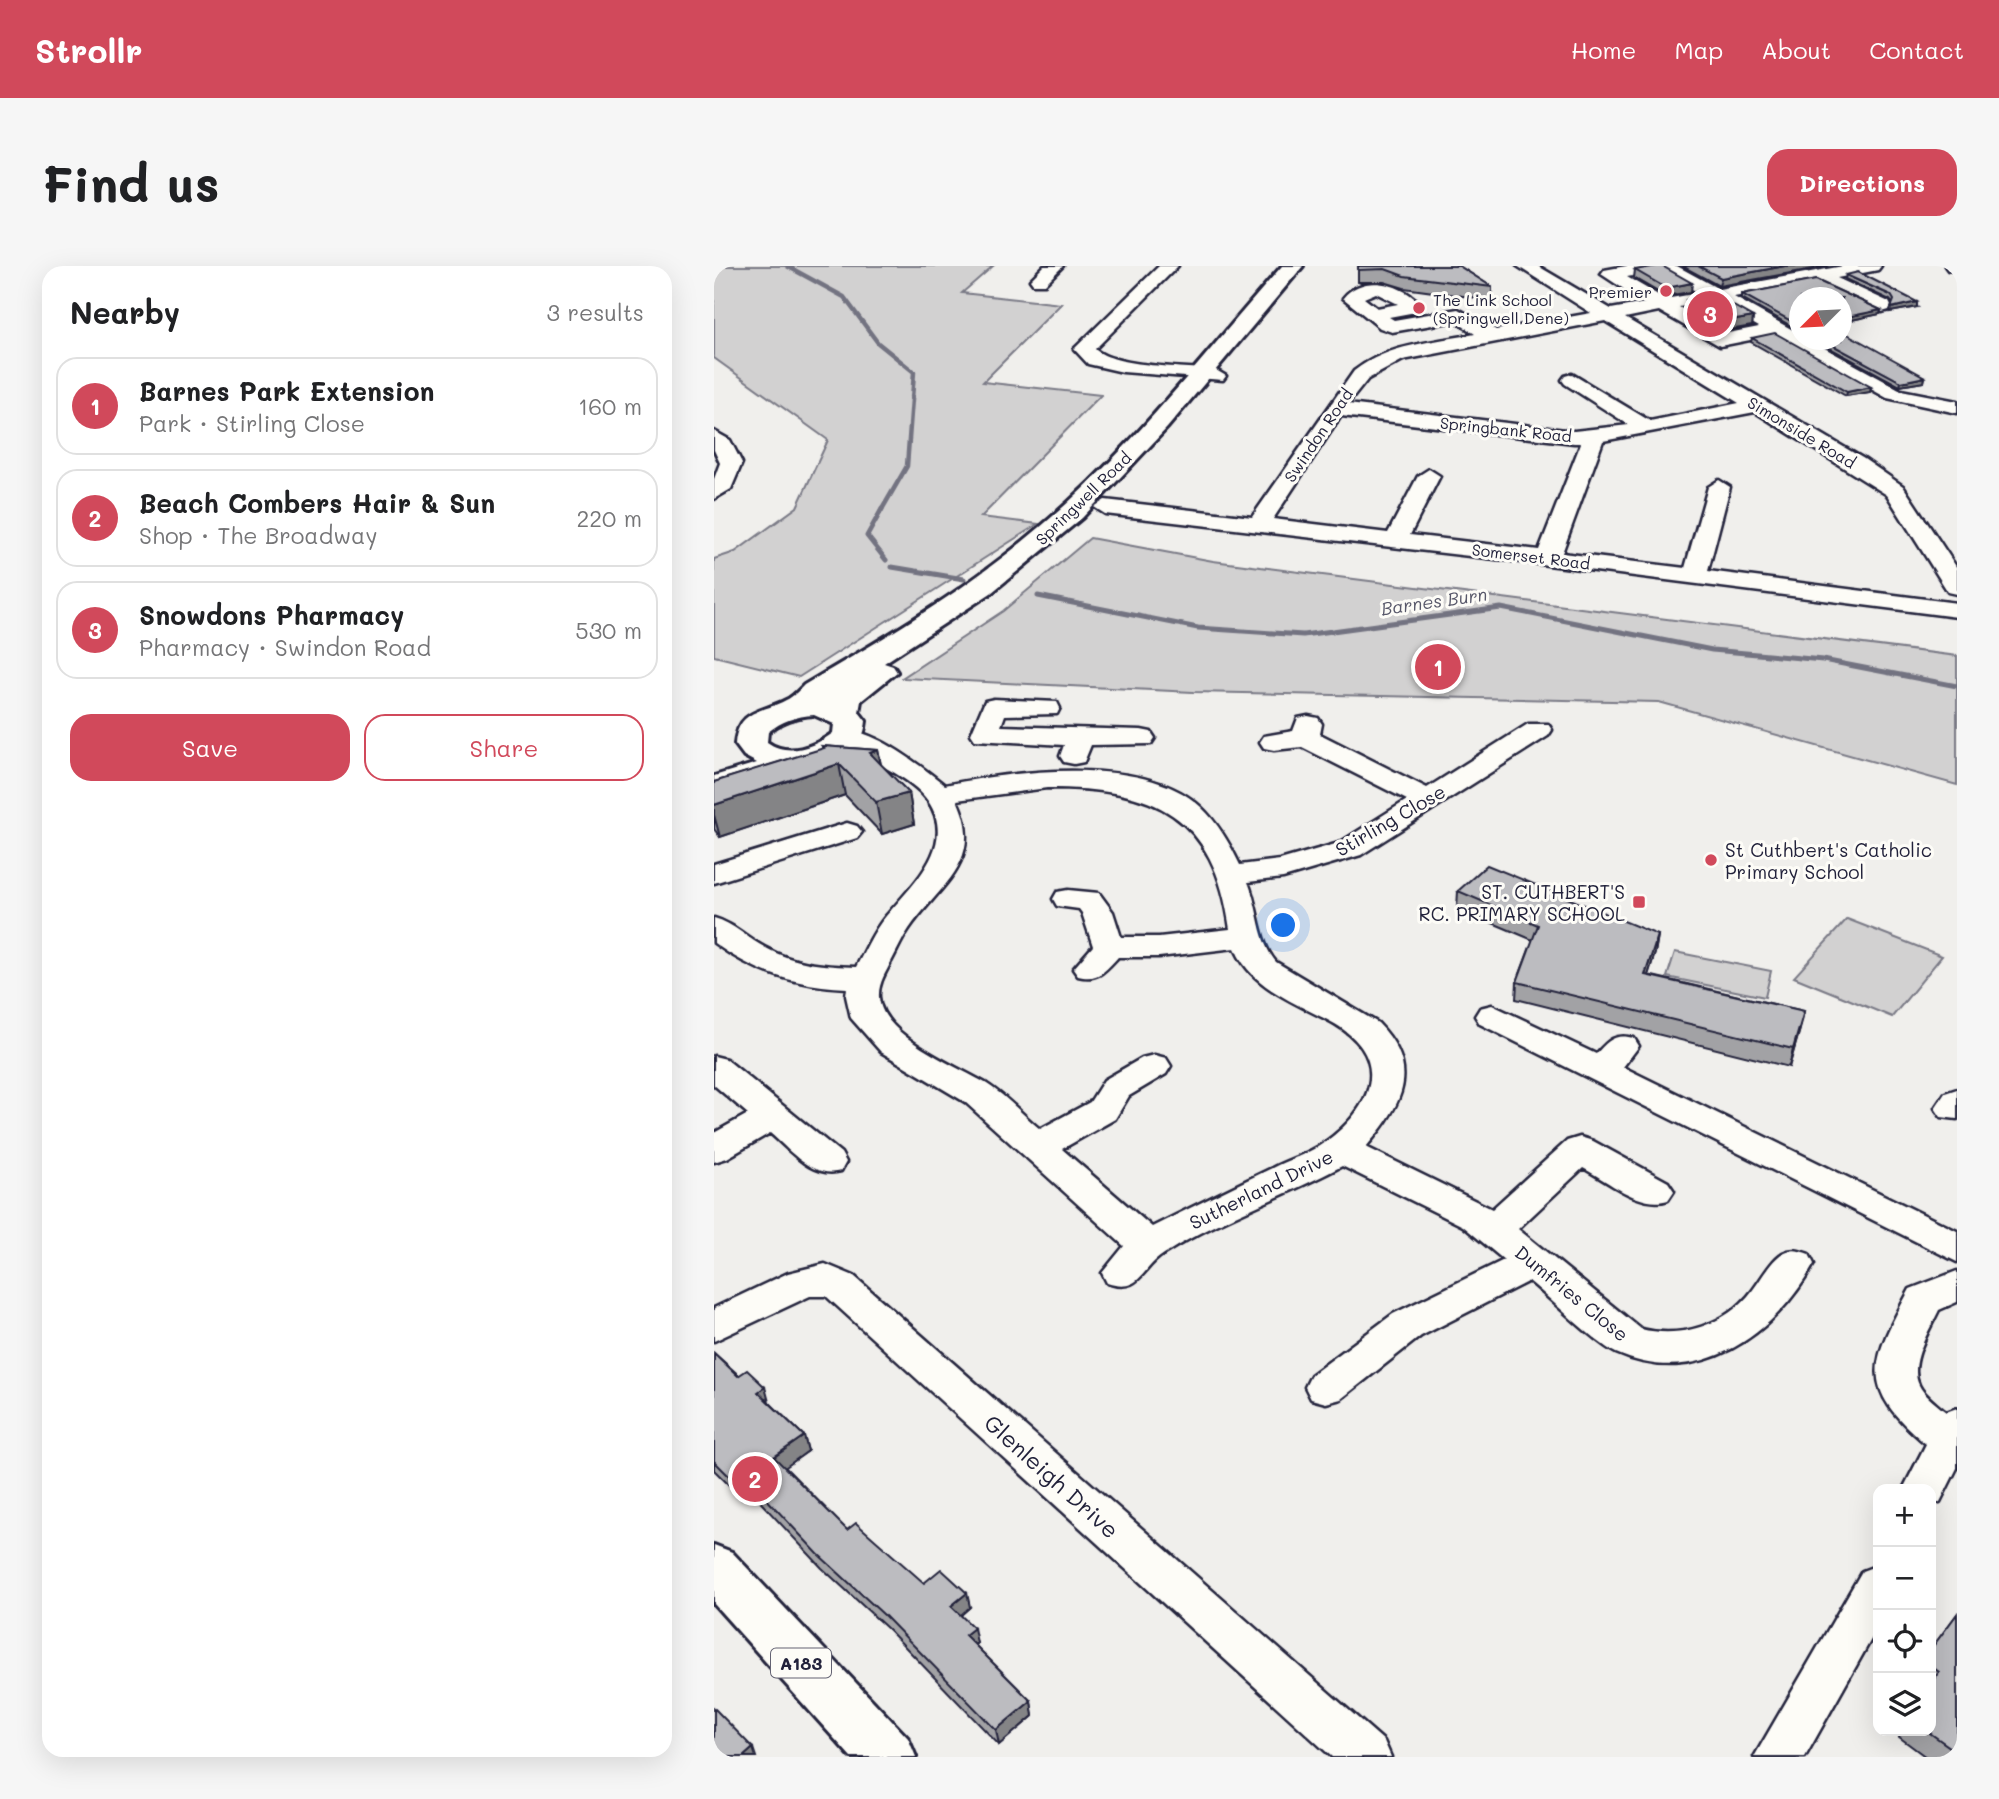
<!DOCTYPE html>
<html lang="en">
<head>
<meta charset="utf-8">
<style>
  body { margin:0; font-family:Mali,sans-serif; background:#f6f6f6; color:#202124 }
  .controls { position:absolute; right:21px; bottom:21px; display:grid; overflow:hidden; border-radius:14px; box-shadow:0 7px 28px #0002 }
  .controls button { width:63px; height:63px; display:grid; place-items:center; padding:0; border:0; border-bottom:2px solid #e0e0e0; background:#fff; color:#202124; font:35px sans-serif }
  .compass { position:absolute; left:1075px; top:21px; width:63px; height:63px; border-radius:50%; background:#fff; box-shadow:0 7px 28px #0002; rotate:246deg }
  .you { position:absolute; left:570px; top:660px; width:24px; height:24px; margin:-18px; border:5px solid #fff; border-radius:50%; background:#1a73e8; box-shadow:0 0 0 10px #1a73e833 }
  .badge { display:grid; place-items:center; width:46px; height:46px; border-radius:50%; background:#d1495b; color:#fff; font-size:23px; font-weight:700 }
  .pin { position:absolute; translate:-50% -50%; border:4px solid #fff; box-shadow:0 2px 7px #0006 }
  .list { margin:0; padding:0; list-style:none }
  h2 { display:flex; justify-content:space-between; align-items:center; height:91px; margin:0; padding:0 28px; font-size:30px }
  h2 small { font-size:23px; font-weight:400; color:#757577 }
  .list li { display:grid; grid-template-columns:46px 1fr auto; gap:21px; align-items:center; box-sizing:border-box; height:98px; margin:0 14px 14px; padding:0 14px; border:2px solid #e0e0e0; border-radius:21px }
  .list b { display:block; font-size:26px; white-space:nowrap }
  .list p { margin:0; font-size:23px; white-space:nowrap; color:#757577 }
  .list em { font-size:23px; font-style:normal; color:#757577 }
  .actions { display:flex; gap:14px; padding:21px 28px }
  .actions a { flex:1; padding:16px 0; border:2px solid #d1495b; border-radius:21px; text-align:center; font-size:24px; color:#d1495b }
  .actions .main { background:#d1495b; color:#fff }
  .icon { flex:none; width:38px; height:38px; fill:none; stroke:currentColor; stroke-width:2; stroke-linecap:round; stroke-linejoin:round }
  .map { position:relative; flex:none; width:1243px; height:1491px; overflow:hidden; border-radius:21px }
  header { display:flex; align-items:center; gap:42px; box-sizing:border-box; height:98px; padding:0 35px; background:#d1495b; color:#fff }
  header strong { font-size:33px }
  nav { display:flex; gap:38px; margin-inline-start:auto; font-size:24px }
  .intro { display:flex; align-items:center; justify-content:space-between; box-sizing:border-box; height:168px; padding:0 42px }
  h1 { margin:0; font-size:49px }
  .button { padding:18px 32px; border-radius:21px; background:#d1495b; color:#fff; font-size:24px; font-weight:700 }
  main { display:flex; gap:42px; padding:0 42px }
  aside { flex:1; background:#fff; border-radius:21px; box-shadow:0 7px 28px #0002 }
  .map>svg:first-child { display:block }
  .green { fill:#d2d1d1; stroke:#7a7a86; stroke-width:2 }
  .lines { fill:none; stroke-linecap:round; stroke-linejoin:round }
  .stream-far1 { stroke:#737381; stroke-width:4.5 }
  .stream { stroke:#737381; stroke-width:5 }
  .minor-casing { stroke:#22223b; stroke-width:5 }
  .major-casing { stroke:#22223b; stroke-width:6 }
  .minor { fill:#fdfcf7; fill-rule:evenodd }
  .major { fill:#fdfcf7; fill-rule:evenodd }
  .wall { fill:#a2a2a5; stroke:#22223b; stroke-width:2 }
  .shaded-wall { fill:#848486; stroke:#22223b; stroke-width:2 }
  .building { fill:#bcbcc0; stroke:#22223b; stroke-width:2 }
  .poi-dot { fill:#d1495b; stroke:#fdfcf7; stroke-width:2.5 }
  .labels { text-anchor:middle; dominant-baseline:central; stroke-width:6; stroke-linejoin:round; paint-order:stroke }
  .far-poi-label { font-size:16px; fill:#22223b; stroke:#fdfcf7; text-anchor:end }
  .far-street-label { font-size:16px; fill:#22223b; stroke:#fdfcf7 }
  .far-water-label { font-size:18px; font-style:italic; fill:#58586a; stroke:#fdfcf7 }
  .shield { fill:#fdfcf7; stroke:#646373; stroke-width:2 }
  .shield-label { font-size:18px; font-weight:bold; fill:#22223b }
  .street-label { font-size:19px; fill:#22223b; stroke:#fdfcf7 }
  .poi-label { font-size:19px; fill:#22223b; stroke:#fdfcf7; text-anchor:start }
  .near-street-label { font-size:23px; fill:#22223b; stroke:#fdfcf7 }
</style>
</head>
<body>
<header>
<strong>Strollr</strong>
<nav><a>Home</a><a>Map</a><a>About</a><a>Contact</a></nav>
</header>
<div class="intro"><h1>Find us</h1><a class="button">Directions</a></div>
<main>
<aside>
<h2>Nearby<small>3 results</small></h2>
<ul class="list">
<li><span class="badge">1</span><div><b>Barnes Park Extension</b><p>Park · Stirling Close</p></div><em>160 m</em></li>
<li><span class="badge">2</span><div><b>Beach Combers Hair &amp; Sun</b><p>Shop · The Broadway</p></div><em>220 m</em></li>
<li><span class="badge">3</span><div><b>Snowdons Pharmacy</b><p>Pharmacy · Swindon Road</p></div><em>530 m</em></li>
</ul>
<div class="actions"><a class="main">Save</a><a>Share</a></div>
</aside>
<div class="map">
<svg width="1243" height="1491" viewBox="0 0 1243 1491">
  <rect width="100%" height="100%" fill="#f0efec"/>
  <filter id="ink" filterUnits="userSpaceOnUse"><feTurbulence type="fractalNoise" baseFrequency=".0143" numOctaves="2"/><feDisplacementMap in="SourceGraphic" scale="14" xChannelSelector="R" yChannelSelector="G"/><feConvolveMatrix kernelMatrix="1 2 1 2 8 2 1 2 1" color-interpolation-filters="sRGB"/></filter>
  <g filter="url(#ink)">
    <path class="green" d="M0,0H279L248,27L347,38L269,116L387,129L267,251L324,258L85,411L0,390V293L21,286L83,241L114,174L0,92Z
      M376,272L499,295L1243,390V519L945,436L479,426L188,412L289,345Z
      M1133,653L1228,690L1178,751L1080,711Z
      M961,686L1057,705L1051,731L953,711Z"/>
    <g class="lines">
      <path class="stream-far1" d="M73,0L130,31L164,77L200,106L193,200L167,245"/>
      <path class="stream" d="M168,243L153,270L172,294
        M178,301L250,313
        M324,330L484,362L589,369L787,342L998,384L1109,394L1243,420"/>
      <g class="minor-casing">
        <path id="minor" d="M330,0H349L331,18H319L316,14Z
          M445,0H464L381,83C399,101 474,101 502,104L512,110L509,114L409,106L374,98L360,83Z
          M803,0H824L897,43L931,37L887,8L890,4L912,0H963L1005,23L1129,0H1167L1164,4L1123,12L1175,36L1177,40L1175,44L1168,46L1102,16L1020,31L1086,68V74H1096L1187,124L1243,135V147L1173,132L1061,69L1006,80L945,45L911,52L1150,193L1189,220L1243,302V328L1234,326L1173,229L1041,146L889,175L848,287L971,302L994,221L1005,214L1016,221L994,305L1243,337V351L834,299L391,248L380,241L391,234L538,251L640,105C674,78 720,76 761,68L741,55L678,66L666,62L629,32C650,6 691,18 709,41L707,45L675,51L680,54L744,43L782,64L877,47ZM946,5L985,27L951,33L913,11ZM662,27L684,38L663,42L650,32ZM999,35L1045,61L1009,68L965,41ZM891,55L1025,137L936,155L858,108L851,110L848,114L851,118L915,159L860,165L634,138L654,113L689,94ZM627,150L860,177H867L825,284L696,269L726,210L715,203L704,210L674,267L559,253Z
          M1231,0H1243V5L1234,4Z
          M0,165L16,174L28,197L17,223L0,233V213L6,197L0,184Z
          M280,433L343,436L346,442L343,448L291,449L287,460L427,464L437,466L441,472L437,478L377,479L370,496L360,498L350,496L346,490L350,479L261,474L257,468L271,435Z
          M594,450L604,452L608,458L606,468L713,522L814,458H834L838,464L834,470L647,589L569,612L534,616C545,642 544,675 562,696L664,757C708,802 689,839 652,881L778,943L853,875L866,871L879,875L954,916L960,925L954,934C926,943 894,915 869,902L804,963L927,1063C967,1073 1012,1059 1038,1025C1046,1015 1057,994 1069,987C1078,982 1086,985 1095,988L1100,998C1061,1069 984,1124 902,1087C881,1077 836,1032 815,1015L707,1070L627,1133L612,1137L597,1133L591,1121L597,1109L679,1048L790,994L749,960L628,900C570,931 505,953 450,988C426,1003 427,1028 393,1017L388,1007L410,980L251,836L167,786L137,752L132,730L133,722C83,720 41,707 0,677V652C19,657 34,673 52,682C80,698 110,700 142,701C151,685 159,665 172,650C198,619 244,579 214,535C199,512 149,490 124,477L120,471L124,465C155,458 208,501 231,519C300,505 431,488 487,541C504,557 516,578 526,599L566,594L625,577L693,534L588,481L560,484L550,482L546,476L550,470L579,465L584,452ZM333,522C441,522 500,548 516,663L445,671H407L399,646L385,627L354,624L343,626L339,633L343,640L365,643L368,647L379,680L359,703L364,710C384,715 391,705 404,691H445L521,682C537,723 586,738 621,758C679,793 658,843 611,876C595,888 575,893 558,902C518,921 478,941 438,961L348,883L401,853L415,830L452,808L457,800L452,792L440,789L428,792L390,814L376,836L326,863C309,849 292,830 273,818C243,800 167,770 165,731C164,718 172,706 177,696C183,685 188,673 195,663C225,619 272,596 243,534Z
          M133,557L143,560L148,566L143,572L0,617V598Z
          M778,739L882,788C894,774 901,767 920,772L925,780L909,801L1243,965V996L766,758L761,750L766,742Z
          M0,790L12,793L127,887L132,896L127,905C98,913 77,885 56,867L13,892L0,896V867L34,848L0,819Z
          M1243,823V853L1227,851L1221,842L1231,827Z
          M111,998L140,1010L670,1475L677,1491H618L112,1030H96L0,1075V1042L74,1007Z
          M1243,1005V1036L1225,1044C1216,1063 1194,1098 1205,1119C1209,1128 1220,1136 1228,1143L1232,1146L1243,1142V1202L1226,1236L1217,1239V1223H1189L1212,1178C1143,1121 1157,1095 1196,1023Z
          M1164,1299V1361L1091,1491H1040L1148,1305Z"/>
      </g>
      <g class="major-casing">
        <path id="major" d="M568,0H589L453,162L368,252L277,327L170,397L179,400L183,406L147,435L145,446L152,455C150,474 143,480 127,491L0,531V510L43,497L30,490L21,478C24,443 48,447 72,434C79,431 85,424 90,419C169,373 249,326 319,267C413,190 488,91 568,0ZM100,449L120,458L119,467C100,481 74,491 53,476L54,466C68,455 82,450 100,449Z
          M0,1279L18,1286L194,1472L202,1491H137L0,1338Z"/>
      </g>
      <use href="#minor" class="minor"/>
      <use href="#major" class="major"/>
    </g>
    <path class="wall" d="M644,0H745L778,21V34L690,22L670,16H644Z
      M968,0H1115L1005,20Z
      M921,4L977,26L951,30L920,12Z
      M1132,9L1203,41L1176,46L1179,38L1176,34L1131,13Z
      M1102,14L1167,44L1166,48L1128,56V32H1086V65L1028,32V28Z
      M973,34L1039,51L1038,60L1010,65L972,42Z
      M1038,72L1157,121L1156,126L1132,130L1037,76Z
      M1101,74H1128L1211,111L1210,116L1186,120Z
      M108,480L164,484L167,499L195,527L200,558L168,568L131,529L6,571L0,563V516L109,483Z
      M744,625L944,669L941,687L934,709L1090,745L1086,763L1075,801L802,733L803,716L819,674L743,642Z
      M0,1087L55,1136L90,1170L94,1185L71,1201L133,1264L210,1317L256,1341L247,1349L263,1377L261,1379L317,1435L319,1450L285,1479L174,1363L108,1302L37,1226L28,1232L0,1204Z
      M1243,1348V1491H1212L1185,1471L1187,1465H1217V1383Z"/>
    <path class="shaded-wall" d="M1071,0H1115L1005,20L1007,12Z
      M978,17L977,26L951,30L952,22Z
      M1203,36V41L1176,46L1177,42Z
      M1167,44L1166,48L1128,56V52Z
      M1039,51L1038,60L1010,65L1011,56Z
      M1211,111L1210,116L1186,120L1187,116Z
      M1157,121L1156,126L1132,130L1133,126Z
      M164,484L170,515L156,487Z
      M125,498L131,529L6,571L0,549V539Z
      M195,527L200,558L168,568L162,536Z
      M944,669L941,687L929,726L931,709Z
      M1090,745L1086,763L1075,801L1079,783Z
      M51,1121L55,1136L44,1126Z
      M90,1170L94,1185L65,1206L60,1191Z
      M32,1211L37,1226L28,1232L23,1218Z
      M253,1327L256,1341L240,1355L237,1340Z
      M260,1362L263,1377L254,1384L251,1369Z
      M317,1435L319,1450L285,1479L282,1464Z
      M39,1482L42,1491H29Z"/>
    <path class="building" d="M644,0H745L778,21L690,10L671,3L644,4Z
      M943,0H948L978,17L952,22L921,4Z
      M984,0H1071L1007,12Z
      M1144,6L1203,36L1177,42L1180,34L1177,29L1132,9Z
      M1102,14L1167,44L1128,52V32H1086V60L1028,28Z
      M1000,29L1039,51L1011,56L973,34Z
      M1128,65L1211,111L1187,116L1109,74H1128Z
      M1061,67L1157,121L1133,126L1038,72Z
      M108,480L164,484L156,487L195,527L162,536L125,498L0,539V516L110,482Z
      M773,599L944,669L931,709L1090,745L1079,783L803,716L824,659L744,625Z
      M0,1087L24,1110L33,1104L51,1121L44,1126L90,1170L60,1191L133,1264L142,1257L210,1317L227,1303L253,1327L237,1340L260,1362L251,1369L317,1435L282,1464L170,1349L104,1288L32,1211L23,1218L0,1195Z
      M1243,1348V1486L1213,1465H1217V1417L1225,1406L1217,1400V1383Z
      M0,1442L39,1482L29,1491H0Z"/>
  </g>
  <g class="poi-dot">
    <circle cx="952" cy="25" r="7"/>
    <circle cx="705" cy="42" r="7"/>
    <circle cx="997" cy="594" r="7"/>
    <rect x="918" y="629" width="14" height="14" rx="3.5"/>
  </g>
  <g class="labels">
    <g class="far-poi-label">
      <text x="938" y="25">Premier</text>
      <text x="719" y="33" text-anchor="start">The Link School<tspan x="719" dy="18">(Springwell Dene)</tspan></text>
    </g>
    <g class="far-street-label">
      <text transform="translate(792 163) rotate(6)">Springbank Road</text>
      <text transform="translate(1088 166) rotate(31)">Simonside Road</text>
      <text transform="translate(604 169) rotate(-56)">Swindon Road</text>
      <text transform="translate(369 232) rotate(-44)">Springwell Road</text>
      <text transform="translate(817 290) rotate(7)">Somerset Road</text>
    </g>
    <g class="far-water-label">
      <text transform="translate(720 335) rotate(-8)">Barnes Burn</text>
    </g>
    <rect class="shield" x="57" y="1382.5" width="60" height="29" rx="5"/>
    <g class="shield-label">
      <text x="87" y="1397">A183</text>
    </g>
    <g class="street-label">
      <text transform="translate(676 554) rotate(-30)">Stirling Close</text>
      <text transform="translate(547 923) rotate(-26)">Sutherland Drive</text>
      <text transform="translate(858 1027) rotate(39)">Dumfries Close</text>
    </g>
    <g class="poi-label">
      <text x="1011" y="583">St Cuthbert's Catholic<tspan x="1011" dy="22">Primary School</tspan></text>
      <text x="911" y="625" text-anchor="end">ST. CUTHBERT'S<tspan x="911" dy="22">RC. PRIMARY SCHOOL</tspan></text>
    </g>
    <g class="near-street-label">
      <text transform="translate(338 1210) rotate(42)">Glenleigh Drive</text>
    </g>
  </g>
</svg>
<div class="controls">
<button>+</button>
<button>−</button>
<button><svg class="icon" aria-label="locate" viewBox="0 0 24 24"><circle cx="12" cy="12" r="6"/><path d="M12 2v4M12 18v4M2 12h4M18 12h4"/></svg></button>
<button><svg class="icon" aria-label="layers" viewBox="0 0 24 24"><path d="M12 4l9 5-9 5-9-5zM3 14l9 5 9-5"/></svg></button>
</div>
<svg class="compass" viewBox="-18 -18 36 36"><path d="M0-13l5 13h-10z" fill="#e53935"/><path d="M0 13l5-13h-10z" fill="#757577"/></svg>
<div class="you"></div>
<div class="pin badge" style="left:724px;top:401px">1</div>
<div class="pin badge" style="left:41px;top:1213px">2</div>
<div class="pin badge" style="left:996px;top:48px">3</div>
</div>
</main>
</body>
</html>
